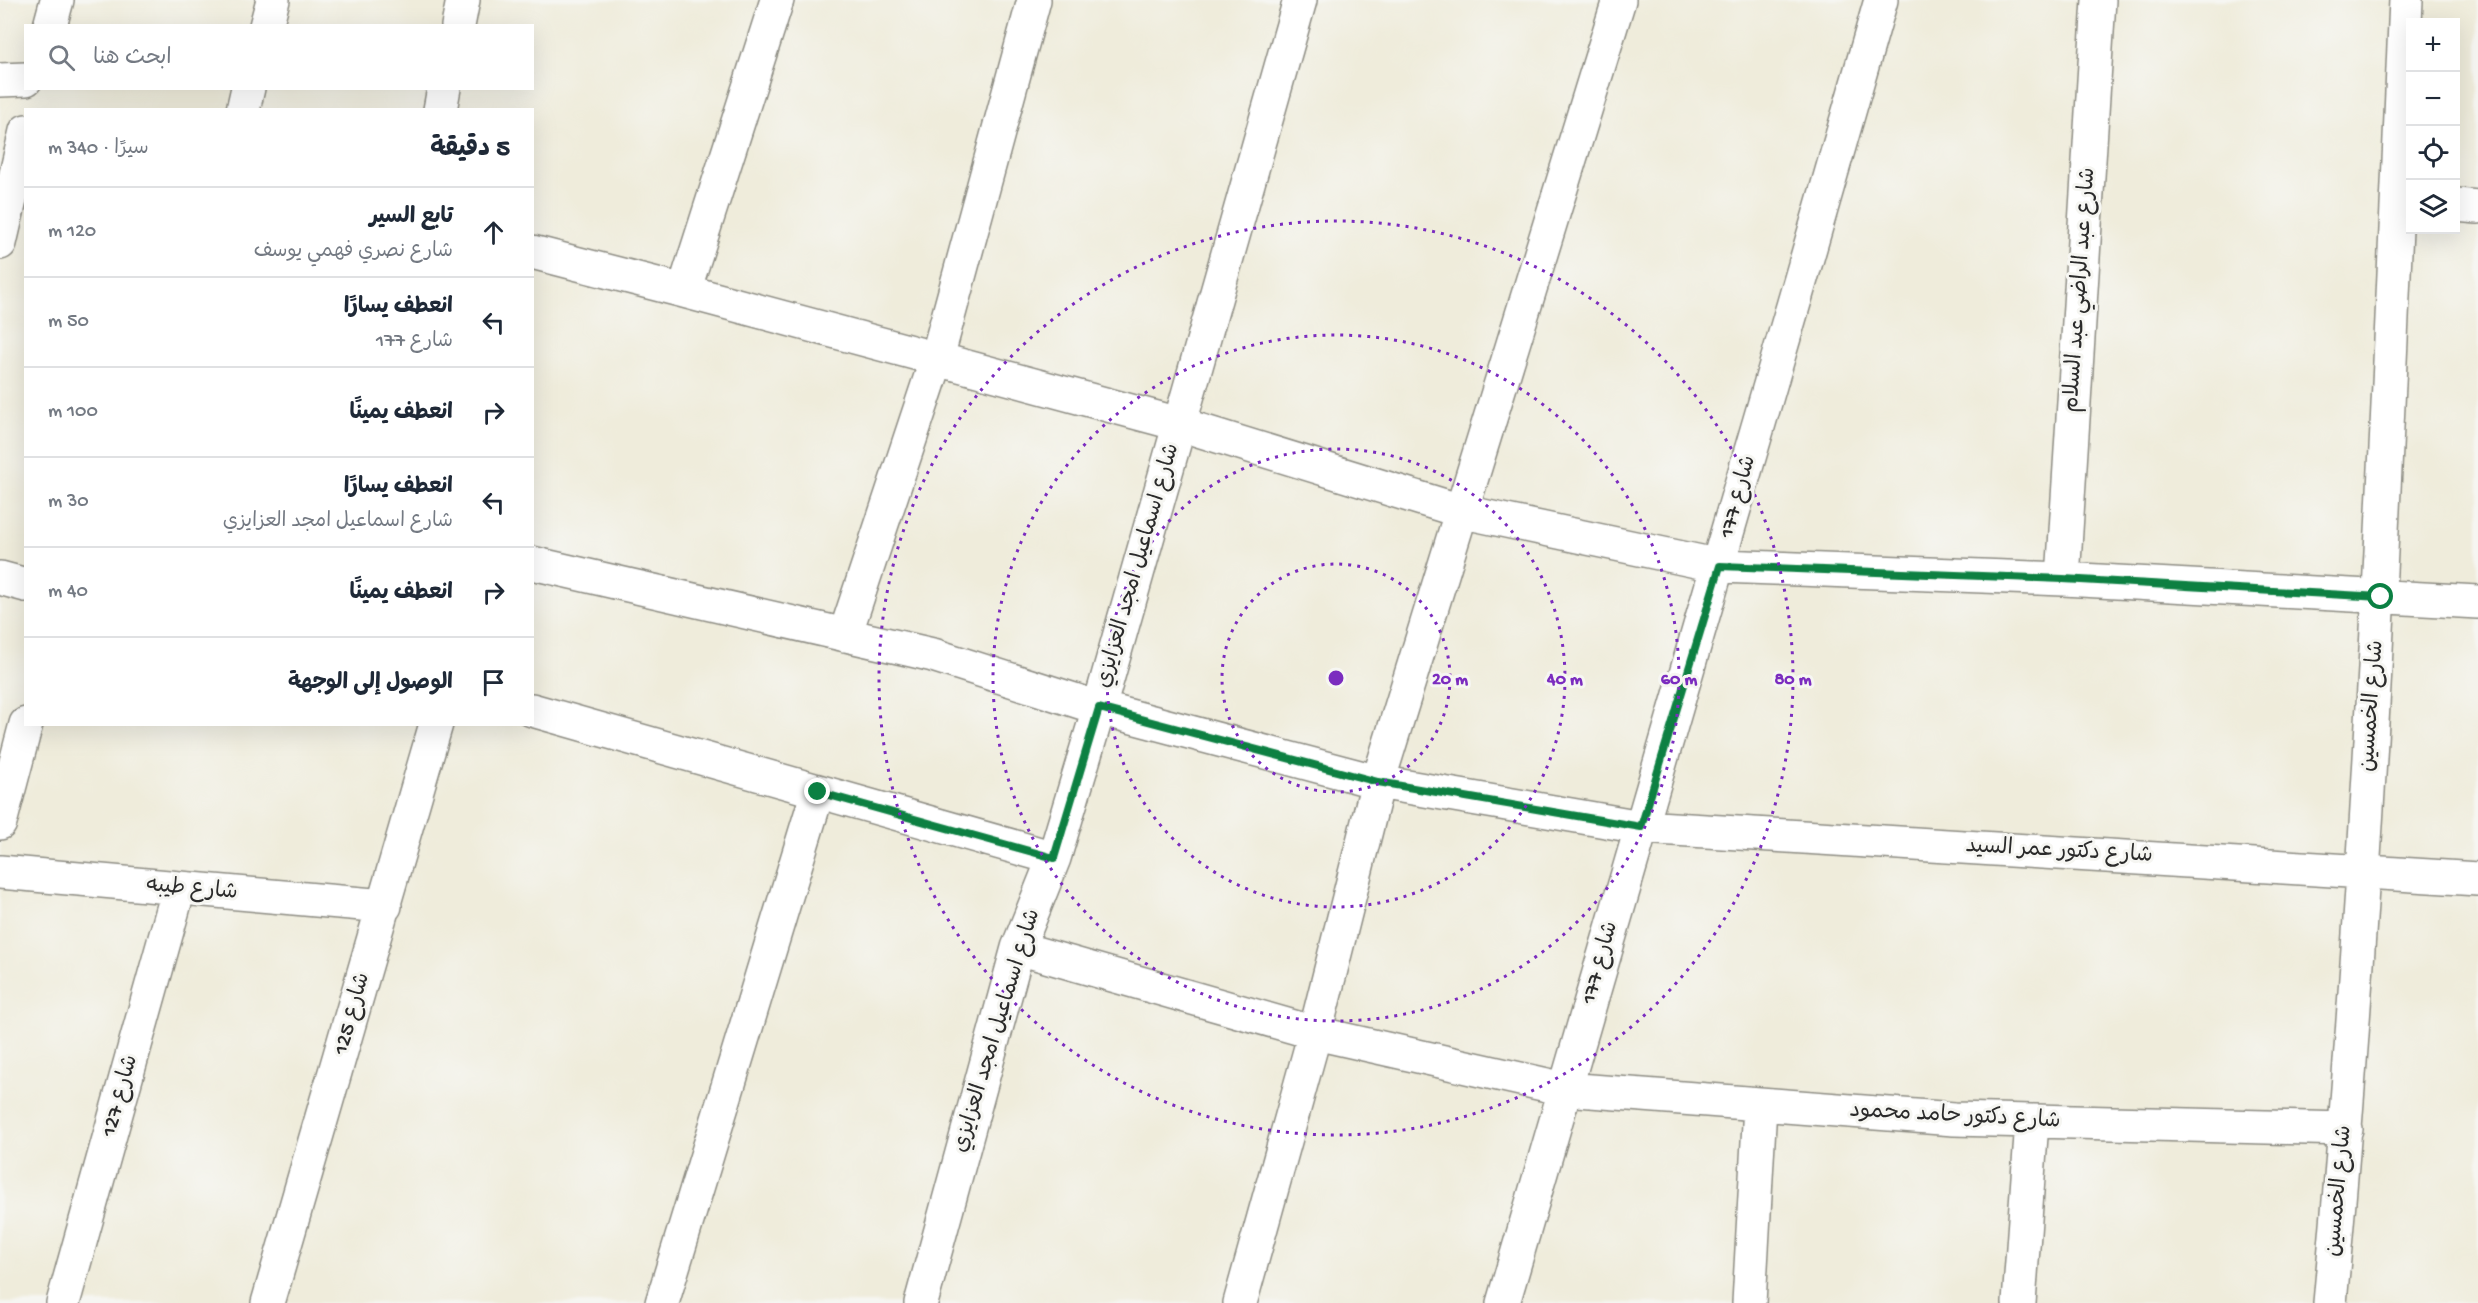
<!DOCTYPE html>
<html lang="ar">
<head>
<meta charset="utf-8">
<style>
  body { margin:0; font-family:"Gochi Hand","Playpen Sans Arabic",sans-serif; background:#f6f6f7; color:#1f2937; direction:rtl }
  .controls { position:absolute; right:18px; top:18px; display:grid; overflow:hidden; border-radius:0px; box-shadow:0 6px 24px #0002 }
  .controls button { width:54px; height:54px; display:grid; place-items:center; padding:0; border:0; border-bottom:2px solid #e0e1e3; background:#fff; color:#1f2937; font:30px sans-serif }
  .stop { position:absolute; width:18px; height:18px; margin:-14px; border:4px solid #0b8043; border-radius:50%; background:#fff }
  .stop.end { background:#0b8043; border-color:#fff; box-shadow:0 2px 6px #0008 }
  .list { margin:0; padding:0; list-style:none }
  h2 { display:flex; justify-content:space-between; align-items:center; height:78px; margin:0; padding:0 24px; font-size:26px }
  h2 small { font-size:20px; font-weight:400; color:#747a83 }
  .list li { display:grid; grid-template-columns:39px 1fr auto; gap:18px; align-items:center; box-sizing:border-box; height:90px; padding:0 24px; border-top:2px solid #e0e1e3 }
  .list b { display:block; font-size:22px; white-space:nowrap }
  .list p { margin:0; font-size:20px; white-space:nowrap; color:#747a83 }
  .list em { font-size:20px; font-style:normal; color:#747a83 }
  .icon { flex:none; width:33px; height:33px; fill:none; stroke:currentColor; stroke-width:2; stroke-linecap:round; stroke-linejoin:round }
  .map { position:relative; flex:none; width:2478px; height:1303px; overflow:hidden; direction:ltr }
  .search { position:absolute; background:#fff; box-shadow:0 6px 24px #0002; left:24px; top:24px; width:510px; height:66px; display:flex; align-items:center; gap:15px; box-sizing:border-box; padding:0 21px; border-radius:0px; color:#747a83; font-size:22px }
  .panel { position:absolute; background:#fff; box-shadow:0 6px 24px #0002; left:24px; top:108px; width:510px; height:618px; border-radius:0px; direction:rtl }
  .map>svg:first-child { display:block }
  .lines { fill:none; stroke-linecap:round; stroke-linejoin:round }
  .minor-casing { stroke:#8d8c83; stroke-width:36 }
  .minor { stroke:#fff; stroke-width:33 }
  .route { stroke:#0b8043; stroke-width:8 }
  .ring { fill:none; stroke:#7b2cbf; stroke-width:3; stroke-dasharray:3 6 }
  .labels { text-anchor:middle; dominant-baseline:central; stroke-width:6; stroke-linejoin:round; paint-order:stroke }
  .street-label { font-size:22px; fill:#2b2b2b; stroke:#f6f6f2 }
  .centre { fill:#7b2cbf; stroke:#f6f6f2; stroke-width:3 }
  .ring-label { font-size:18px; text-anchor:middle; font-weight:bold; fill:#7b2cbf; stroke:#f6f6f2; stroke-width:6; stroke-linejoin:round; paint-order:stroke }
</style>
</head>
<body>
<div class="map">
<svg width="2478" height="1303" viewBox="0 0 2478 1303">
  <rect width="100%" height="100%" fill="#f6f6f2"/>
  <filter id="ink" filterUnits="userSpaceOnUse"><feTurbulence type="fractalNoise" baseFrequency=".0167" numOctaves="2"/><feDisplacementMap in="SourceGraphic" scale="12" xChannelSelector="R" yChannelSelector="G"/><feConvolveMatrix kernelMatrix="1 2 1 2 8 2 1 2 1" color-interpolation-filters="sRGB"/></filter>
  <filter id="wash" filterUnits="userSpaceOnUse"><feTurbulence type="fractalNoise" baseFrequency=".008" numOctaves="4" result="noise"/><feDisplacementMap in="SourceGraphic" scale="24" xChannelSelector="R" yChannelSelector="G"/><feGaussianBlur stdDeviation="1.35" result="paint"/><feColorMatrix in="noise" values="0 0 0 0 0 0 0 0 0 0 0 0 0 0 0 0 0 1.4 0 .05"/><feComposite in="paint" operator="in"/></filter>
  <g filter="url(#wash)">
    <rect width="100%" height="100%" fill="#efecdb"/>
  </g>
  <g filter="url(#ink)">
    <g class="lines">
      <g class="minor-casing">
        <path id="minor" d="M777,0L684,291L1179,424L1464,512L1720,566L2063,579L2478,602
          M50,26L57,0
          M266,26L273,0
          M458,26L463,0
          M0,80L26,79
          M243,110L248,88
          M440,110L444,88
          M2456,205L2478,207
          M0,243L26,131
          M532,252L684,291
          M532,563L933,655L1099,708L1378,782L1641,827L2478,879
          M0,578L26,585
          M2063,579L2099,0
          M845,635L937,358L1034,0
          M532,710L1054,858
          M0,823L26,724
          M0,872L385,906
          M1018,948L1315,1033L1565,1089L1954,1119L2346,1129
          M63,1303L179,888
          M268,1303L436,724
          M662,1303L818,791
          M921,1303L1018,948L1054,858L1099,708L1300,0
          M1240,1303L1315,1033L1378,782L1619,0
          M1503,1303C1629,869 1757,435 1881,0
          M1749,1303L1760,1106
          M2019,1303L2032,1122
          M2330,1303C2370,870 2387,435 2406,0"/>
      </g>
      <use href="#minor" class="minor"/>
    </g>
  </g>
  <g class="lines" filter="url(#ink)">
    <path class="route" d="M818,792L1054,858L1099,708L1378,782L1641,827L1720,566L2063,579L2381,597"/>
  </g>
  <g class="ring">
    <circle cx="1336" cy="678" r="114"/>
    <circle cx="1336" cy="678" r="229"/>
    <circle cx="1336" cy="678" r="343"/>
    <circle cx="1336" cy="678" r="457"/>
  </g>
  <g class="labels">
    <g class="street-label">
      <text transform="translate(2081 290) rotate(-86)">شارع عبد الراضي عبد السلام</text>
      <text transform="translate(1739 497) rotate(-74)">شارع 177</text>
      <text transform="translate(1139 566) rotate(-74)">شارع اسماعيل امجد العزايزي</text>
      <text transform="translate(2373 706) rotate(-86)">شارع الخمسين</text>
      <text transform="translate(2059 852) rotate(3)">شارع دكتور عمر السيد</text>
      <text transform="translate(192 890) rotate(5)">شارع طيبه</text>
      <text transform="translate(1601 963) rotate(-74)">شارع 177</text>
      <text transform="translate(353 1014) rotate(-74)">شارع 125</text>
      <text transform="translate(998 1031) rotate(-73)">شارع اسماعيل امجد العزايزي</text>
      <text transform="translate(121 1096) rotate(-74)">شارع 127</text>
      <text transform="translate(1955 1117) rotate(3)">شارع دكتور حامد محمود</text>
      <text transform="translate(2340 1191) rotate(-85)">شارع الخمسين</text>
    </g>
  </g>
  <circle cx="1336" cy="678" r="9" class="centre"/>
  <g class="ring-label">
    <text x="1450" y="684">20 m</text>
    <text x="1565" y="684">40 m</text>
    <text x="1679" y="684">60 m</text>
    <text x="1793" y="684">80 m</text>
  </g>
</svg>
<div class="controls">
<button>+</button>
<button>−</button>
<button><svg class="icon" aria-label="locate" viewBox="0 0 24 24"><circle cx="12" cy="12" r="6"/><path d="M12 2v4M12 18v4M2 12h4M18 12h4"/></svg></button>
<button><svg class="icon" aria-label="layers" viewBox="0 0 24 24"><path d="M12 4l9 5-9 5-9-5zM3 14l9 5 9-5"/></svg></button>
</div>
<div class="stop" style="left:2381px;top:597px"></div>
<div class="stop end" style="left:818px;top:792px"></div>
<div class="search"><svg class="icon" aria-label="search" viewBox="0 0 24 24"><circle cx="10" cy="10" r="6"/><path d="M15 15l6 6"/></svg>ابحث هنا</div>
<section class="panel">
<h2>5 دقيقة<small>سيرًا · 340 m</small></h2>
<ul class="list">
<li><svg class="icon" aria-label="ahead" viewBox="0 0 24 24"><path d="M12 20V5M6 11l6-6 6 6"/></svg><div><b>تابع السير</b><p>شارع نصري فهمي يوسف</p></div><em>120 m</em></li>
<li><svg class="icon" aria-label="left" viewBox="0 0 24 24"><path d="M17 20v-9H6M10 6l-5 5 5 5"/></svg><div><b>انعطف يسارًا</b><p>شارع 177</p></div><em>50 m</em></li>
<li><svg class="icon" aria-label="right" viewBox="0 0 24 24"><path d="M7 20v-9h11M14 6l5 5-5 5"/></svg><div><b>انعطف يمينًا</b></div><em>100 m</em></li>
<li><svg class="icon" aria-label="left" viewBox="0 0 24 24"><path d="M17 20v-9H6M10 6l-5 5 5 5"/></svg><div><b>انعطف يسارًا</b><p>شارع اسماعيل امجد العزايزي</p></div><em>30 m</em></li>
<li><svg class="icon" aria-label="right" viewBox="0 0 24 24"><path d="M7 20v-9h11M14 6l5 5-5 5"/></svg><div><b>انعطف يمينًا</b></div><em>40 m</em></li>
<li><svg class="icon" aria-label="arrive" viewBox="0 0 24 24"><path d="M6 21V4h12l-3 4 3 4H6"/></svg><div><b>الوصول إلى الوجهة</b></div></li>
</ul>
</section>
</div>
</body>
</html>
